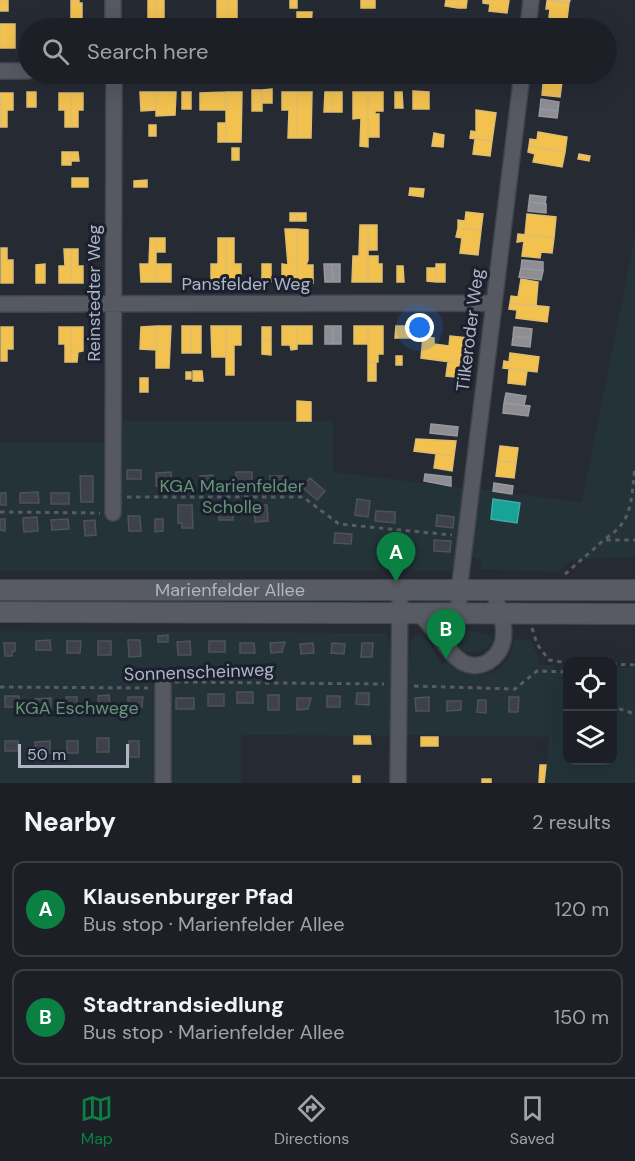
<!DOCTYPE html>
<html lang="en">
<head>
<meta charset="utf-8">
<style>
  body { margin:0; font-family:"DM Sans",sans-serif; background:#25282e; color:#f1f3f6 }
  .controls { position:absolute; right:18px; bottom:18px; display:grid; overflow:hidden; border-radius:12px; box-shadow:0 6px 24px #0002 }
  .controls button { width:54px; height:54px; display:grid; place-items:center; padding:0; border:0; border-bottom:2px solid #3a3e43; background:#1c2026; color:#f1f3f6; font:30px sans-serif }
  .scale { position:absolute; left:18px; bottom:15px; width:111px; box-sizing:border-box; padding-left:6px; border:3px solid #afb5c5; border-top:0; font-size:16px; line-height:21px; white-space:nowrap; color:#afb5c5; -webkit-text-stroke:4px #1a202d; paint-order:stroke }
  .you { position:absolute; left:420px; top:328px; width:21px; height:21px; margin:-15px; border:4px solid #fff; border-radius:50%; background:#1a73e8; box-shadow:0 0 0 9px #1a73e833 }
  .badge { display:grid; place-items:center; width:39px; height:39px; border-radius:50%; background:#0b8043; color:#fff; font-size:20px; font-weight:700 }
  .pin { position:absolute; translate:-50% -50px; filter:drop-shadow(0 2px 3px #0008) }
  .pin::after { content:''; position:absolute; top:32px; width:21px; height:18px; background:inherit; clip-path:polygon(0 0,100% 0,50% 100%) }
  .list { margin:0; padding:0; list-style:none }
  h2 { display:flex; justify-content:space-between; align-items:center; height:78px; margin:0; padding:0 24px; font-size:26px }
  h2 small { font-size:20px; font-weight:400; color:#a0a3a7 }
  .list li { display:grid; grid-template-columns:39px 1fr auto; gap:18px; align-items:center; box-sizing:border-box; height:96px; margin:0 12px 12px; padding:0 12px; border:2px solid #3a3e43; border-radius:12px }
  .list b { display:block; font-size:22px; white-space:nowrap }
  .list p { margin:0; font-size:20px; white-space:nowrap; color:#a0a3a7 }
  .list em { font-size:20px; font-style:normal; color:#a0a3a7 }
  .icon { flex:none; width:33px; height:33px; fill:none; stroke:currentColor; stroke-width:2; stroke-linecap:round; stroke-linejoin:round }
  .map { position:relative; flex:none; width:635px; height:783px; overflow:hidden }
  .search { position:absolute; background:#1c2026; box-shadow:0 6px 24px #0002; left:18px; right:18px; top:18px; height:66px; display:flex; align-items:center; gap:15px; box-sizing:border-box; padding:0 21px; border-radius:33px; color:#a0a3a7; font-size:22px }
  .sheet { height:294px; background:#1c2026 }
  nav { display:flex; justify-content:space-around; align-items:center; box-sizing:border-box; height:84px; border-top:2px solid #3a3e43; background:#1c2026; font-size:16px; color:#a0a3a7 }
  nav a { display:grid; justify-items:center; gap:3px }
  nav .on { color:#0b8043 }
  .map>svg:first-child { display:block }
  .green { fill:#233338 }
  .homes { fill:#f2c14e; stroke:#debd72; stroke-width:1.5 }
  .public { fill:#17a398; stroke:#45a8a6; stroke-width:1.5 }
  .industry { fill:#8d8d92; stroke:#9799a1; stroke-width:1.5 }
  .building { fill:#3e4149; stroke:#4e525b; stroke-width:1.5 }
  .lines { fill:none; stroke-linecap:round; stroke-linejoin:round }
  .minor-casing { stroke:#42454c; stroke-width:18 }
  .major-casing { stroke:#434750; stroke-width:22 }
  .path { stroke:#595c64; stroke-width:3; stroke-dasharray:4.5 4.5; stroke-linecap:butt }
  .minor { stroke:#565961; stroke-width:15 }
  .major { stroke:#585b63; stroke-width:20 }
  .labels { text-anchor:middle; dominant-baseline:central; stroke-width:6; stroke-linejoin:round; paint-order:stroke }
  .street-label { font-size:18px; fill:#afb5c5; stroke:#1a202d }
  .park-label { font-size:18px; fill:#669576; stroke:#1a202d }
</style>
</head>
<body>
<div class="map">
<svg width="635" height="783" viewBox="0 0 635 783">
  <rect width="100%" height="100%" fill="#262a33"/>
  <path class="green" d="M635,235V557L571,560L558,572L480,569L481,560L473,557V549L479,489L582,502Z
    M120,421H333V472L465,488L456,565L450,571H0V443H107V518H120Z
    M0,597L366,599V607L0,605Z
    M427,599L452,600V602L450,605H409Z
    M0,631L387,633L392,657V736L242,735L241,783H0Z
    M466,631L478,632L493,637L489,646L476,653L464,651L458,646L464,642L460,635Z
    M416,635H422L434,649L441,664L449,660C470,688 512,675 513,640L530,639L538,657L539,665H555L554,672H560L561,664L567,665L568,760H612L613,667L635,668V783H545L549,737L405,735V657L410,656L411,641Z"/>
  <path class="homes" d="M0,0H8V11H0Z
    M71,0H79V3H82V28H71Z
    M148,0H156V28H148Z
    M156,0H164V28H156Z
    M217,0H228L227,28H217Z
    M228,0H237V22L227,28Z
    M290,0H297V8H290Z
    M361,0H368V8H361Z
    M368,0H375V8H368Z
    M446,0H458L457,8L445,6Z
    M458,0H467L466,8H457Z
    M483,0H509L507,13L489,11L490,4L483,3Z
    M547,0H570L569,3Z
    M547,1L569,3L567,19L549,17L550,9H546Z
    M297,12H312L311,28H297Z
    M192,22H199V28H192Z
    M359,22H368V28H359Z
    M368,22H382V28H368Z
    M0,24H15V48H0Z
    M544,74H563L560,97L542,95Z
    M272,89V103H262V90Z
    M252,90H262V111H252Z
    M413,91L429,92V109H413Z
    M27,92H36V107H27Z
    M140,92H156V110L141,111Z
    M156,92H176L175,115L156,116Z
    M182,92H191V109H182Z
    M226,92V110H200V93Z
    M226,92H242L241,142H226Z
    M282,92H297V138H288L289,110H282Z
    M297,92H312L311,138H297Z
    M325,92H332V112H324Z
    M332,92H342V112H332Z
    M353,92H368V147L360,146L361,118L353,119Z
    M368,92H383V111H375V114H379V137H368Z
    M395,92H402L403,108H395Z
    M0,93H1V127H0Z
    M1,93H13V110H7V127H1Z
    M59,93H71V127H65V110H59Z
    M71,93H83V110H78V127H71Z
    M476,110L496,113L492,141L470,138L471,131L476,132Z
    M218,123H226V142H218Z
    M149,125H156V136H149Z
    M538,132L567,137L565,152L529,146L530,139L537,140Z
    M434,133L444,135L443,147L432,146Z
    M475,139L492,141L490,156L473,154Z
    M529,146L565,152L562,167L533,162L535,154L528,152Z
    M232,148H239V160H232Z
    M62,152H71V161H62Z
    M71,152H78L79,161H71Z
    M579,154L590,156L589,161L578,159Z
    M62,161H71V165H62Z
    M72,178H88V187H72Z
    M147,180V187H134V181Z
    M410,188L424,189L423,197L409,195Z
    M466,212L483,214L481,230L458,228V220L465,221Z
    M290,213H297V221H290Z
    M297,213H306V221H297Z
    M527,214L556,217L554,238L525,235Z
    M360,225H368V282H352L353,256H359Z
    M368,225H377V250H368Z
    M458,228L481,230L478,255L460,253L462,238L456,237Z
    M285,229H297V283H282V264L288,265Z
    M297,229L308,230V260L306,265H313V283H297Z
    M518,234L554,238L552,253L541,252L540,258L522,256L524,241L517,242Z
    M150,238H156V282H141L140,264H149Z
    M156,238H165V252H156Z
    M218,238H226V282H211V264H218Z
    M226,238H234V264H241V282H226Z
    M1,248H7V260H13V283H1Z
    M64,249H71V283H59V266H65Z
    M71,249H78V266H83V283H71Z
    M368,256H378V264H382V282H368Z
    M45,264V283H36V265Z
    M156,264H171V282H156Z
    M262,264H271V282H262Z
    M436,264H445V282H436Z
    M397,266H403L404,282H397Z
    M427,268H436V282L427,281Z
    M521,279L538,282L536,306L510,303L511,296L518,297Z
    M510,303L549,307L547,322L516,318L517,310L509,309Z
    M156,326V350L140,349L141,327Z
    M156,326H171L169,368H156Z
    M182,326H191V353H182Z
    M191,326H201V353H191Z
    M211,326H226V357H212Z
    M226,326H241V345H234V375H226Z
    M282,326H297V349L291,350L290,345H282Z
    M297,326H312V344H297Z
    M354,326H368V344H354Z
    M368,326H383V354H378V362H368Z
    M396,326H403V338H395Z
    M403,326H411V338H403Z
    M1,327H13V349H7V361H1Z
    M59,327H71V362H65V344H59Z
    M71,327H83V351L78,352L77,362H71Z
    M262,327H271V340H262Z
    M450,336L468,338L465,364L421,358L423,337L434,338V344L449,346Z
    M262,340H271V355L262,354Z
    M510,353L539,357L537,372L503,368L504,361L509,362Z
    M396,356H402V365H396Z
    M448,361L465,364L464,378L446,376Z
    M368,362H376V376L368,377Z
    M509,369L527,371L525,385L508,383Z
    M193,371H202L203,381H193Z
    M186,372H191V379H186Z
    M376,376V381H368V377Z
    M140,378H148V392H140Z
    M297,401L311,402V421H297Z
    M416,439L456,441L454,456L414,451Z
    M500,446L518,448L516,463L498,461Z
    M436,454L454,456L452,471L434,468Z
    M498,461L516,463L514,478L496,476Z
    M354,736H370L371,744H354Z
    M421,737H438V746H421Z
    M540,765H546L544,783H539Z
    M353,776H360V783H353Z
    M482,779H491V783H482Z"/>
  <path class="public" d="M493,499L520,503L517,523L491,519Z"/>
  <path class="industry" d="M541,99L559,102L558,111L540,109Z
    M540,109L558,111L557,118L539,116Z
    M530,195L546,197L545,204L529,202Z
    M529,202L546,204V213L528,211Z
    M522,260L543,262V271L521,268Z
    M324,264H332L333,282H325Z
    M332,264H340V282H333Z
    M521,268L543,271L541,280L519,277Z
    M325,326H333V344H325Z
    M333,326H341V344H333Z
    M514,327L532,329L531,338L513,336Z
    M513,336L531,338L530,347L512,345Z
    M506,393L526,396L524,405L504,403Z
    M504,403L530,406L528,416L503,413Z
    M431,424L458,427L457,436L430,433Z
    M425,474L451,477V486L424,481Z
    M494,483L513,486L512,494L493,491Z"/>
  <path class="building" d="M127,470H141V479H127Z
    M171,472L172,485L156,486V473Z
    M236,472H252V489H236Z
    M213,475L214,490H201L200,476Z
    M80,476H93V502H81Z
    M270,476H284V489L270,490Z
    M310,478L325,491L317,500L302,487Z
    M38,492L39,503H20V493Z
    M0,493H6V505H0Z
    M51,493H69V504H51Z
    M357,499L370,501L368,517L355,515Z
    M178,505H192L193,528H182V523H178Z
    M219,505H233V520H219Z
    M255,505H267L268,521L255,522Z
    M376,511L395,512V523L375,521Z
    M437,515L454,517L453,528L436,526Z
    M128,516H140L141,531H129Z
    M37,517L38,531L24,532L23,518Z
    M0,519H5V531L0,530Z
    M68,519L69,529L52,530L51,520Z
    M155,519H163V531L155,532Z
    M95,520L96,535L85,536L84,521Z
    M335,533L352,534L351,544L334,543Z
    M434,540L451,541L450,552L434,551Z
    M385,547L400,548L399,562H385Z
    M168,635V642H158V636Z
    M50,640L51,650H36V641Z
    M128,640H140L141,656L129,657Z
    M67,641H81L80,653H67Z
    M98,641H111V655H98Z
    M190,641L191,655H178L177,642Z
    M209,641H225V652H209Z
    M285,642L282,652L271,653L270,643Z
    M4,643H15V651L12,652V656H5Z
    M240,643H254L255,653H240Z
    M313,643L314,653L301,654L300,644Z
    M332,643L345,644L344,654L331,653Z
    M362,643H373L372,657H361Z
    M237,692H253V703H237Z
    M357,693H369V705L356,704Z
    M208,694H224V706H208Z
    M109,695L110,707H99L98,696Z
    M268,695H279V710H268Z
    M5,696H19V707H5Z
    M327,696H340V707H327Z
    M66,697H77V714H67Z
    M128,697H143L142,707H128Z
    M429,697V711H416L415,698Z
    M509,697H519L518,712H509Z
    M51,698V710H36L35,699Z
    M176,698H194V709H176Z
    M297,698H311L308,709L297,710Z
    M478,700H486V713L477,712Z
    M447,701H461V710L447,711Z
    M97,738H109V752H97Z
    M5,741H18V751H5Z
    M50,741V753L36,754L35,742Z
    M67,741H78V753H67Z
    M129,741H139V757H129Z"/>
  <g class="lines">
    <g class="minor-casing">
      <path id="minor" d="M113,0V28
        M528,28L531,0
        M0,71H28
        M0,304L493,303
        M113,513L114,74
        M459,613V591L522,74
        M419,614C436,627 444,650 462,662C471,667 479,667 488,662C514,645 502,615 493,591
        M163,783V685
        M398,783L400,592"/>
    </g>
    <g class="major-casing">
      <g id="major">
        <path id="s1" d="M0,590H635"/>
        <path d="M0,612L635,614"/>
      </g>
    </g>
    <path class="path" d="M127,497H303L339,524L452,535
      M0,512L100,513
      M606,538C634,521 631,497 635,467
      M565,574L604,540H635
      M532,628L537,644L549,660L568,663
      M612,664L635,665
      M175,682L384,684
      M414,686L515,689L537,671L568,672
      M0,687L148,688
      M612,703L620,709L635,714"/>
    <use href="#minor" class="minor"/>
    <use href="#major" class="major"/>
  </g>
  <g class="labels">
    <g class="street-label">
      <text x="246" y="284">Pansfelder Weg</text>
      <text transform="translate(94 293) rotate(-90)">Reinstedter Weg</text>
      <text transform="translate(470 330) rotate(-83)">Tilkeroder Weg</text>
      <text stroke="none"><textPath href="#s1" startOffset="230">Marienfelder Allee</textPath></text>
      <text transform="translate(199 672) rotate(-2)">Sonnenscheinweg</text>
    </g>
    <g class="park-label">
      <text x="232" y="486">KGA Marienfelder<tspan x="232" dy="21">Scholle</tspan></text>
      <text x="77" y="708">KGA Eschwege</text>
    </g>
  </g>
</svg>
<div class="controls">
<button><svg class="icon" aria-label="locate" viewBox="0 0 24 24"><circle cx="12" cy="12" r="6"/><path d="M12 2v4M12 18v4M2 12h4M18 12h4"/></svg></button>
<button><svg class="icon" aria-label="layers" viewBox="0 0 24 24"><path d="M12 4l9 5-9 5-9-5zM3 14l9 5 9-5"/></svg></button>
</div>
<div class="scale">50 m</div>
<div class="you"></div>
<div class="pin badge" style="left:396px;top:582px">A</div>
<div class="pin badge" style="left:446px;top:659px">B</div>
<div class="search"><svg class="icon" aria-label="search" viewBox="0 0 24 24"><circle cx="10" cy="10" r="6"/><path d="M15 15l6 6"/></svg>Search here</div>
</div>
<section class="sheet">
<h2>Nearby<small>2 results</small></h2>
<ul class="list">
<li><span class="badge">A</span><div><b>Klausenburger Pfad</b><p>Bus stop · Marienfelder Allee</p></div><em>120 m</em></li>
<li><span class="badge">B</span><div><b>Stadtrandsiedlung</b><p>Bus stop · Marienfelder Allee</p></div><em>150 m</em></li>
</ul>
</section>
<nav>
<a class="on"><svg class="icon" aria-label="map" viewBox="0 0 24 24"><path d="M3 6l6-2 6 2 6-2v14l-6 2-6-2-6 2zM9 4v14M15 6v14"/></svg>Map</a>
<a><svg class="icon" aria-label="directions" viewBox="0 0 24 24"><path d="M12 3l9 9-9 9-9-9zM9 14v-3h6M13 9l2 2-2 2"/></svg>Directions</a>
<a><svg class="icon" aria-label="saved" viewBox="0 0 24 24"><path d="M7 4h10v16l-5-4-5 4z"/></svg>Saved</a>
</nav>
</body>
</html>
